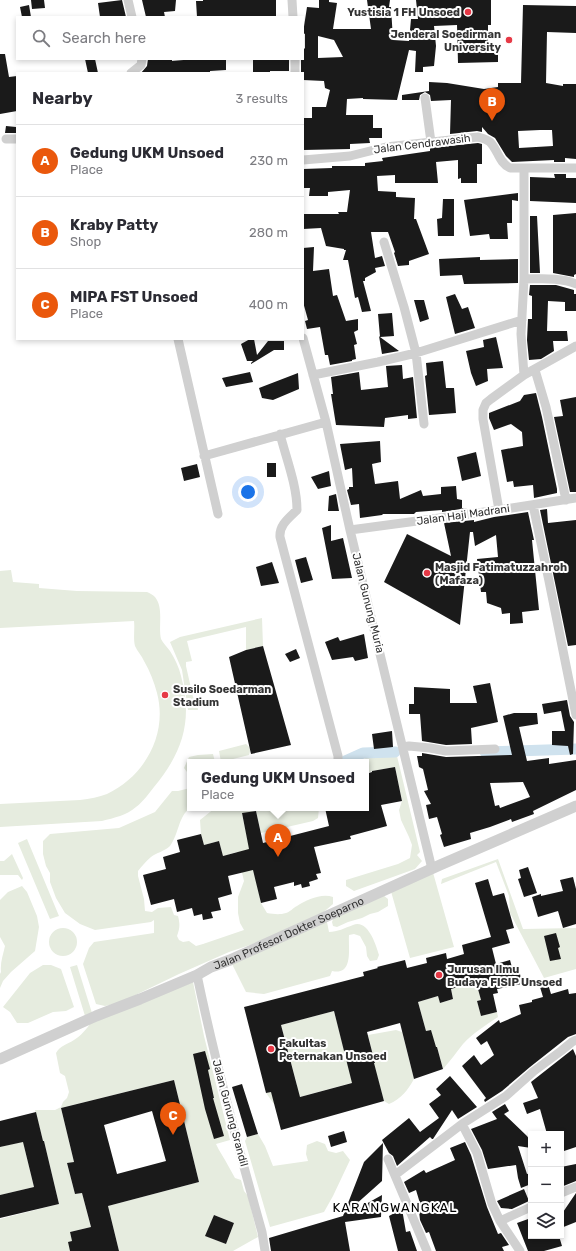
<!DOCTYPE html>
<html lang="en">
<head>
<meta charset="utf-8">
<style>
  body { margin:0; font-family:Rubik,sans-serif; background:#f2f2f3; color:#2b2b33 }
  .controls { position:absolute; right:12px; bottom:12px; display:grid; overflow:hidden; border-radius:0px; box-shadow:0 2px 6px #0003 }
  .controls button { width:36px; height:36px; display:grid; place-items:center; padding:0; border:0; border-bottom:1px solid #e1e1e2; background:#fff; color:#2b2b33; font:20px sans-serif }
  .you { position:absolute; left:248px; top:492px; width:14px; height:14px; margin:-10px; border:3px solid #fff; border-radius:50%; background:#1a73e8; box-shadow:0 0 0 6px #1a73e833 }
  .badge { display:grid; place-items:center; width:26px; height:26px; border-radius:50%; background:#ea580c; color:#fff; font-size:13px; font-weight:700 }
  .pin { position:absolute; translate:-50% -33px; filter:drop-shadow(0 1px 2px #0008) }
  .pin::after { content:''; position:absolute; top:21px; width:14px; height:12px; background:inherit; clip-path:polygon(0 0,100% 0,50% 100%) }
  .popup { position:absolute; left:187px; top:759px; width:182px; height:52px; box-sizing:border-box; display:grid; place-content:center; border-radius:0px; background:#fff; filter:drop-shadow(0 1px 3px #0005); font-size:13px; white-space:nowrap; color:#7c7c81 }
  .popup b { font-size:15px; color:#2b2b33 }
  .popup::after { content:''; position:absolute; left:50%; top:100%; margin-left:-8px; border:8px solid transparent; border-top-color:#fff }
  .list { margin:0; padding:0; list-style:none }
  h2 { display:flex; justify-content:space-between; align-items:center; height:52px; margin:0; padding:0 16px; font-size:17px }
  h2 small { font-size:13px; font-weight:400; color:#7c7c81 }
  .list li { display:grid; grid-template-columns:26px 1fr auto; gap:12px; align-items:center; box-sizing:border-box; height:72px; padding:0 16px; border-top:1px solid #e1e1e2 }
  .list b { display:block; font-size:15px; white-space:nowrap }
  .list p { margin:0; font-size:13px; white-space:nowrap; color:#7c7c81 }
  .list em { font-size:13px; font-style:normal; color:#7c7c81 }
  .icon { flex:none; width:22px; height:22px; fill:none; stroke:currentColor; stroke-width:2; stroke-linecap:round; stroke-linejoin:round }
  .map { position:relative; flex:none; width:576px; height:1251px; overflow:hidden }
  .search { position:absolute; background:#fff; box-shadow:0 2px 6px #0003; left:16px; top:16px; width:288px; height:44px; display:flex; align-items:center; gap:10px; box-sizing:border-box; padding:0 14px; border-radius:0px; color:#7c7c81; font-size:15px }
  .panel { position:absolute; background:#fff; box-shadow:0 2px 6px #0003; left:16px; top:72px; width:288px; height:268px; border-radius:0px }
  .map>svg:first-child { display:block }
  .green { fill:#e6ecdf; fill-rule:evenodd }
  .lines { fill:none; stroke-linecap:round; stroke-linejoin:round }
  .canal { stroke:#cfe2ee; stroke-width:11 }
  .building { fill:#1a1a1a; fill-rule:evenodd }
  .minor { stroke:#d0d0d0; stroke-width:9 }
  .tertiary { stroke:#d0d0d0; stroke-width:11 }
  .poi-dot { fill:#e63946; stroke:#fff; stroke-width:1.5 }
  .labels { text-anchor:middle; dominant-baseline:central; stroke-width:4; stroke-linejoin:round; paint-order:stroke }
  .poi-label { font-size:11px; font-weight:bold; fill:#333; stroke:#fff; text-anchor:start }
  .street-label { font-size:11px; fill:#333; stroke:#fff }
  .quarter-label { font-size:13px; letter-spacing:1px; fill:#000; stroke:#fff }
</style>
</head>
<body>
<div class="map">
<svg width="576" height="1251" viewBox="0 0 576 1251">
  <rect width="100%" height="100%" fill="#fff"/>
  <path class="green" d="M11,570L13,582L39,584V588L77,591L147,592C150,593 153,595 155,597C164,608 158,626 161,639C163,643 167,647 170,651C175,659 179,667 181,676C193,720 183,752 154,787C149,793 143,802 136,807C127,815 114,818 102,821L0,827V804L80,800C90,799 99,797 107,794C145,776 168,734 157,693C154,682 150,671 144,661C142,656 137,651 135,646C133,638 135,629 134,621L0,628V571Z
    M262,618L263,646L246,650V627L187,641L192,661L186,662V666L193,697L197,703L198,710H188L182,670L170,642L180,637Z
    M246,744C250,747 251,750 249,755L221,762L219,751Z
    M213,754L215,762H190V772H187L184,768L189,757L198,755Z
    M397,756L420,852L417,855L422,861L415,869L354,891L346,886V880L398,864L410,858L412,845L409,837L401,820L399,810L402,801L395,767L372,771L366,774V762H353L370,757Z
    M190,788V808C178,817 179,834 170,846C165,851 156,853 151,857C146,861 142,866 138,871V876L144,899L145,911L152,912L158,908L171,907L174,915L178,916C180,924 180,928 177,936L179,940L183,942L189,941L196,946L203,944L244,930L240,923L238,913V897L244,881L237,852L223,856L219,841L204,845L201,834L200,820L215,808H319L318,818L313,821L261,833L256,811L242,814L261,903L267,913C274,914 279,915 286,913C290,912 293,908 297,906C307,900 321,893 333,897V904L319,916L262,941L229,952L179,974L119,1003L105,1006L96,1004L83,964L89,948L94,942L154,933V920L151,922L95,930L80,924L65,913L56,898L50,882V873L46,866L43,854V841L50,834L119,828L155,812L172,791H178Z
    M27,839L59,916L50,919L18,843Z
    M12,854L23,878L22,880L18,875H0V861H4Z
    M498,859L523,929L576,928V969L544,978L510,913L509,896L496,862L441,884L442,879Z
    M432,869L454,947L410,958L390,888Z
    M22,886L27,892L37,916L39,927L35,951L11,972L3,981L0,988V974L1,972C0,963 3,955 5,946L0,937V900L8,892Z
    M383,895L388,899V906L378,912L370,914L362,918L348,922L337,927L333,926L332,922L334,917Z
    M326,917L329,932C337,932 345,928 353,925C368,919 376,945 379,955L377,960L370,961L367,956L366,947L360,936L354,934L349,935C348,948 354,976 332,971L330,976L264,994L246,992L230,960Z
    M49 942a14 14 0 1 1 28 0a14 14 0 1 1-28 0Z
    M43,965H51L61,969L74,1007L66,1011L53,1012L28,1023H17L10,1012L3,1007L30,973Z
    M77,965L92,1013L85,1016L70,967Z
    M193,982L204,1036L230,1140L216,1144L219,1150L225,1160L235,1178L241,1180L244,1191L248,1196L258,1237L233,1251H119L108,1206L199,1182L174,1080L61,1108L74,1162L67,1164L75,1194L82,1193L91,1227L70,1232L72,1241L70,1251H0V1219L59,1204L44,1141L24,1146L34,1187L0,1195V1147L42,1137L35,1110H55L61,1107L63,1102L67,1098L69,1092L65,1076L60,1073L56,1053C61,1045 66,1045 74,1040C81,1036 86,1029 91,1023ZM214,1215L234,1223L226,1244L206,1236Z
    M476,982L481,1000L477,1001L481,1016L497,1012L498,1017C486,1025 473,1033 463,1044C456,1053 450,1061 443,1069L437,1047L431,1048L434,1043L431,1030L426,1031L418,1002L438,996L440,1003L453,999L451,989Z
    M334,1011L349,1069L375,1063L368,1035L396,1030L402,1032L414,1079C408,1090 401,1099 389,1104L384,1101L377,1076L274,1104L266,1093L297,1085L281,1025Z
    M258,1134L265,1146L273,1166L308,1161L306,1154L307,1145L317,1141L325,1144L328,1151L336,1153L343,1151L350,1160L333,1196L324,1212L270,1227L245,1141L247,1137Z"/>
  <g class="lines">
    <path class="canal" d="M485,752L576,749
      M343,762L363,753L395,752"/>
  </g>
  <path class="building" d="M31,0H44L45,8L32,9Z
    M122,0L126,17H100L98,3Z
    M142,0H176L175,11L164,12L165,17H146Z
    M203,0H276V17H197L196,1H203Z
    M319,0H329V2L337,3L333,29H371L367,0H390L389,7H391L393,40L409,41L411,19H418L416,0H491V25H488V53H498V62L458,63L457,25L434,26L436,46L434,66L423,67V72H415L416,51L409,50L397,100L363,99V98L347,99L346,115H373V128H382V138H369L370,143L350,144V149L303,150V118H312V107H326L330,90L325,88L324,81L303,80V73H301V60H303V50L305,48V34L303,33L307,7L319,8ZM318,36L334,40L343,57L318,58Z
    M29,5L31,17H22L20,7Z
    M523,5L576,6V33L547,32L546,83L563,86V84H576V159L565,158V162H554V160L512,162L506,156L495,138L488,134L482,127V132L477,131L450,134L451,100L431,101L430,95L425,92L420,95L419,100H402V95L429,91V82L447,83L484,89L498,87V83H521ZM540,130H552L553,146L519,148L518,131Z
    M0,54H5L9,77L17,76V111L0,114Z
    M85,59H95L98,73H88Z
    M148,59H172V61L195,59H226V70L210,71V73H199V72L141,73L147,66Z
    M253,59H285V60H289V71H270V73L253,72Z
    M6,126L16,127V133H5Z
    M478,143L482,144V164H477V183H461V178L458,179V160L436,162L438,183H395V175L377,176L378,191L396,192V197L415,198L414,219H416L429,254L409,261V265L398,266L394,253L395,252L388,232H371L375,258L382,256L385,266L375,268L376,272L365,278V281H363L371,311L362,312L358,297L355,298L348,260H343L346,250H344V249L326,246L321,228L303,229V214H339L338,212H347L350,190L328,192V196H309L310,188H303V169L332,168V166H365V163L383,161L382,158L430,151V148Z
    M554,174H566V178H576V203L530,201V177L555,178Z
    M518,193V201L512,200V223H507L508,239H490L489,234L470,236L464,200Z
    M443,199H454V236H438L437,219L442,218Z
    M576,213V274L574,275V277L553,273V215Z
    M530,216H537L540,273H530Z
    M314,247L313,271L329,269L333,296L337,295L346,321L358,319V330L354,332L357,344L354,345L356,359L352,360V361L330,365L328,355H325L320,327L307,329L305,321L308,320L303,302V248Z
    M480,257V260L518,259V283L464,284L462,275L440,276L439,259Z
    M530,285H556L574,290V294H576V311H565V302L548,301L547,331H567L568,341H553L554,351L541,359L529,360L527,340L528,319H532V296L529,295Z
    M455,294L462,309L468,307L475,328L455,334L446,297Z
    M414,300H424L429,319L420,322Z
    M392,313L394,336L380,337L378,314Z
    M379,336L380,337L399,351L382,354Z
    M496,337L503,368L487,369L488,381L476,386L471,373L466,351L484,347L483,340Z
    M250,339H254L257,355L268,341H284V350H274L251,364V363L253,361H247L241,344Z
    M443,361L446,388H454L456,413L429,415L425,376L427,375L426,363Z
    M402,365L403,379L413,377L417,418L408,419V415L385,418L384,427L336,425L331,394H333L331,377L359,372L361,390L388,387L386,366Z
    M250,372L253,382L226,387L222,378Z
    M298,373L299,389L273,400L262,398L259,388Z
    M536,393L542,417L557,489V493L534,498L533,485L514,487L513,481L507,482L501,450L523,446L522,432L511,424L494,430L489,418V413L520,401L524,395Z
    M576,397V492H570L554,417L563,416L560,400Z
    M380,441L381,462L372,464L375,484L398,481L400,499L421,490L423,496L441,494V487L456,486L457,499L462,500V508H467L442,512V510L416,512L414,514H383L382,515L360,518L359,504L351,505L347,490L349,489V487H353L352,468L345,470L340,444Z
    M476,452L481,476L462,481L457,457Z
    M267,463H276V477H267Z
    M197,464L200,477L184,481L181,468Z
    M329,471L331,486L318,489L311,477Z
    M336,494L339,511H328L329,496Z
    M547,509L548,523L576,520V645L568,646L540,510Z
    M528,512L534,540H532L539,610L522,612L523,623L510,624V613L502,614L501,608L487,603L486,592H481L477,559L498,557L496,535L475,546L473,532H470L460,625L384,582L407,534L451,556L444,523L474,520V522L494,517Z
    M331,525V541L343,538L352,578L332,579L322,528Z
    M306,557L313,580L301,583L295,560Z
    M272,562L279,583L261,586L256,567Z
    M364,634L368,658L355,661L353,657L332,660L325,642L338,637L340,641Z
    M263,646L291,745L251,754L229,657L246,650Z
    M296,649L300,658L290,662L285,654Z
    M490,683L498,722L471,728L472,744L446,745L422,741L420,714H409V704H414V687L450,689V703H477L473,686Z
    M567,700L570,716L574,722L573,754L570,755L568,746L552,745V731H565L561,711L544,714L542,704Z
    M514,713H537L538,724L519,727L527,761L549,758V764L576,760V790L533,811L534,814L512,822L511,819L490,827L470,833L471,839L444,847L440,835L442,834L437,817L429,819L426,805L431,804L424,791L428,790L423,769L419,767L417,756H422V753L446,757L512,755L503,716ZM523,782L530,797L500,808L499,805L495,806L490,783Z
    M392,731L393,747L374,749L372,734Z
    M395,767L402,801L381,805L387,826L350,836L351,839L314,847L321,873L316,874L318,879L309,882L310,886L302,888L301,884L294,886V882L274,887L277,899L261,903L253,870L228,876L232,894L218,898L221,910L211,912L213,918L203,920L202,914L194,916L192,908L177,912L174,899L151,905L143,875L166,869L163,857L180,852L177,840L201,834L204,845L219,841L223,856L249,849L242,813L256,811L263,843L329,826L325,808H366V774L372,772V771Z
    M528,867L537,893L524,897L518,879L521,878L519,870Z
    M573,877L576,889V924L563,928L558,911L538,917L532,897L541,894V896L563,891L560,880Z
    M488,879L493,896L504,893L514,928L506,930L510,943L492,948L496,964L510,960L514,975L520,974L522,984L497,989L498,993L493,994L497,1012L481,1016L477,1001L481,1000L476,982L451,989L453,999L440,1003L438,996L418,1002L426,1031L431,1030L436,1047H437L443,1069L414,1079L400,1023L367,1032L375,1063H374L384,1101L281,1130L271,1092L266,1093L244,1007L364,976L363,972L378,968L377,967L405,960L407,968L427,963L426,958L446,953L447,959L464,954L462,945L491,937L475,883ZM334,1011L352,1083L300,1097L281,1025Z
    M556,933L560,947L558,948L561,959L550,961L544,936Z
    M548,984L551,994L568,989L569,994L576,993V1034L568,1037L530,1067L502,1091L485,1102L484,1100L486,1098L462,1066L474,1055L481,1065L494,1055L487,1041L481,1045L476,1038L499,1020L500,1023L521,1014L519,1005L532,1002V1000L543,997L540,987Z
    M573,1049L576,1056V1147L561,1152V1134H547L540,1109L527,1114L523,1103L538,1098L531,1082Z
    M205,1051L210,1069L208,1070L214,1098H213L224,1136L214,1139L205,1109L193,1054Z
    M450,1076L477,1107L458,1119L452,1110L433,1139H432L430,1137L397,1166L393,1156L389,1153L382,1140L409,1118L420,1132L439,1118L429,1104L441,1095L436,1089Z
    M174,1080L199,1182L108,1206L119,1251H70L68,1242L72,1241L70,1232L91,1227L82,1193L75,1194L67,1163L74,1162L61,1108ZM152,1111L166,1161L117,1174L104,1125Z
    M242,1084L258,1134L247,1137L232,1087Z
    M505,1104L509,1111L504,1114L527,1136L531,1142V1148L518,1146L527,1174L531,1173V1184L521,1188L518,1178L516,1165L488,1169L482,1150L471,1129L497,1119L492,1112Z
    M36,1112L43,1141H44L59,1204L0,1218V1195L34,1187L23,1142L0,1147V1121Z
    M344,1131L347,1142L331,1147L328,1136Z
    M465,1142L471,1155L487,1207L498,1234L501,1233L509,1245L502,1247L504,1251H436L429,1232L426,1233L420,1220L419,1211L422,1210L416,1190L409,1193L404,1182L424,1170L426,1173L455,1160L450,1148Z
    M383,1143L382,1181L354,1206L357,1209L382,1195L381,1217L345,1222L350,1251H271L269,1238L343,1216L364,1162Z
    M576,1164V1181L561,1187V1167Z
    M524,1189L529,1201L512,1209L501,1208L497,1201Z
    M576,1193V1222L561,1228V1215Z
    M402,1209L406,1232L410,1231L417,1251H398L389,1216Z
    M214,1215L234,1223L226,1244L205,1236Z
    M531,1218V1236H559L562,1246L544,1251H528L517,1223Z"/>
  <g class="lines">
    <path class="minor" d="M128,0L132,17
      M292,0L293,17
      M295,59V73
      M131,73L141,65L142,59
      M425,98L431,142
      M6,139H17
      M303,160L350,156L386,147L478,137C482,138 487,139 490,142C498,150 499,163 510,168H576
      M384,242L404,307L416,353L522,320
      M524,279C541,279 560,277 576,284
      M303,338L326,422L350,530L432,869
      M178,339L218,514
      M535,370L546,407L566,500
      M313,375L378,362L416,353L424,424
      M524,375L521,334L524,279V169
      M280,434C286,458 297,485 297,510C289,518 279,525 280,537L338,756V762
      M204,456L326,422
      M533,505L549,581L576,715
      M499,510L483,419V410L486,403L491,399L524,375L576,346
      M350,530L499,510L576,498
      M403,747L409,746L430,748L446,751L495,749
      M197,975C215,1062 238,1147 262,1232L265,1251
      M388,1159L427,1251
      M395,1175L462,1124
      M561,1193L576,1187
      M500,1221L492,1204L477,1153L462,1124L506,1096L534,1071L561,1051L572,1042L576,1040
      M520,1251L500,1221L531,1207"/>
    <path class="tertiary" id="s1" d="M0,1059L96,1016L140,999L197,975L211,967L230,960L440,865L576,806"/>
  </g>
  <g class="poi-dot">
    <circle cx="468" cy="12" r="4"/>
    <circle cx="509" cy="40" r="4"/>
    <circle cx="427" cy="573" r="4"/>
    <circle cx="165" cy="695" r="4"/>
    <circle cx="439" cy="975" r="4"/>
    <circle cx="271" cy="1049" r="4"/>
  </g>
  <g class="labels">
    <g class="poi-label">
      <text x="460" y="12" text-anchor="end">Yustisia 1 FH Unsoed</text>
      <text x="501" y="34" text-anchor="end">Jenderal Soedirman<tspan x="501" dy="13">University</tspan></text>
      <text x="435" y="567">Masjid Fatimatuzzahroh<tspan x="435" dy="13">(Mafaza)</tspan></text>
      <text x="173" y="689">Susilo Soedarman<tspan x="173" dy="13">Stadium</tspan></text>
      <text x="447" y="969">Jurusan Ilmu<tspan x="447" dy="13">Budaya FISIP Unsoed</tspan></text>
      <text x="279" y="1043">Fakultas<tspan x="279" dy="13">Peternakan Unsoed</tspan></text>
    </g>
    <g class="street-label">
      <text transform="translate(422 144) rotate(-7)">Jalan Cendrawasih</text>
      <text transform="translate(463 515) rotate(-8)">Jalan Haji Madrani</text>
      <text transform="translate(368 603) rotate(76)">Jalan Gunung Muria</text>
      <text stroke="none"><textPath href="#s1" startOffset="315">Jalan Profesor Dokter Soeparno</textPath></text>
      <text transform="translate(230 1113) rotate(75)">Jalan Gunung Srandil</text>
    </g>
    <g class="quarter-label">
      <text x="395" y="1207">KARANGWANGKAL</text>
    </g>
  </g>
</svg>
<div class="controls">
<button>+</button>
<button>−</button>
<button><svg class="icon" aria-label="layers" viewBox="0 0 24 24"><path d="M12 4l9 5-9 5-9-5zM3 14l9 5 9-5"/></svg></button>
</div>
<div class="you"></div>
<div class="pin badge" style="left:278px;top:857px">A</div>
<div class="popup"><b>Gedung UKM Unsoed</b>Place</div>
<div class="pin badge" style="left:492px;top:121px">B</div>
<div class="pin badge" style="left:173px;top:1135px">C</div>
<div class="search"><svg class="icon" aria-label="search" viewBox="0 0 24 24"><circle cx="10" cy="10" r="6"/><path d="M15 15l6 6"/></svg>Search here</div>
<section class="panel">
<h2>Nearby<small>3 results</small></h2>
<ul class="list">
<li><span class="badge">A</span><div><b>Gedung UKM Unsoed</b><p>Place</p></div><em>230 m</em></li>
<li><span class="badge">B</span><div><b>Kraby Patty</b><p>Shop</p></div><em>280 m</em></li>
<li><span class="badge">C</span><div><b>MIPA FST Unsoed</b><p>Place</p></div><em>400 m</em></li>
</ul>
</section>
</div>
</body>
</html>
